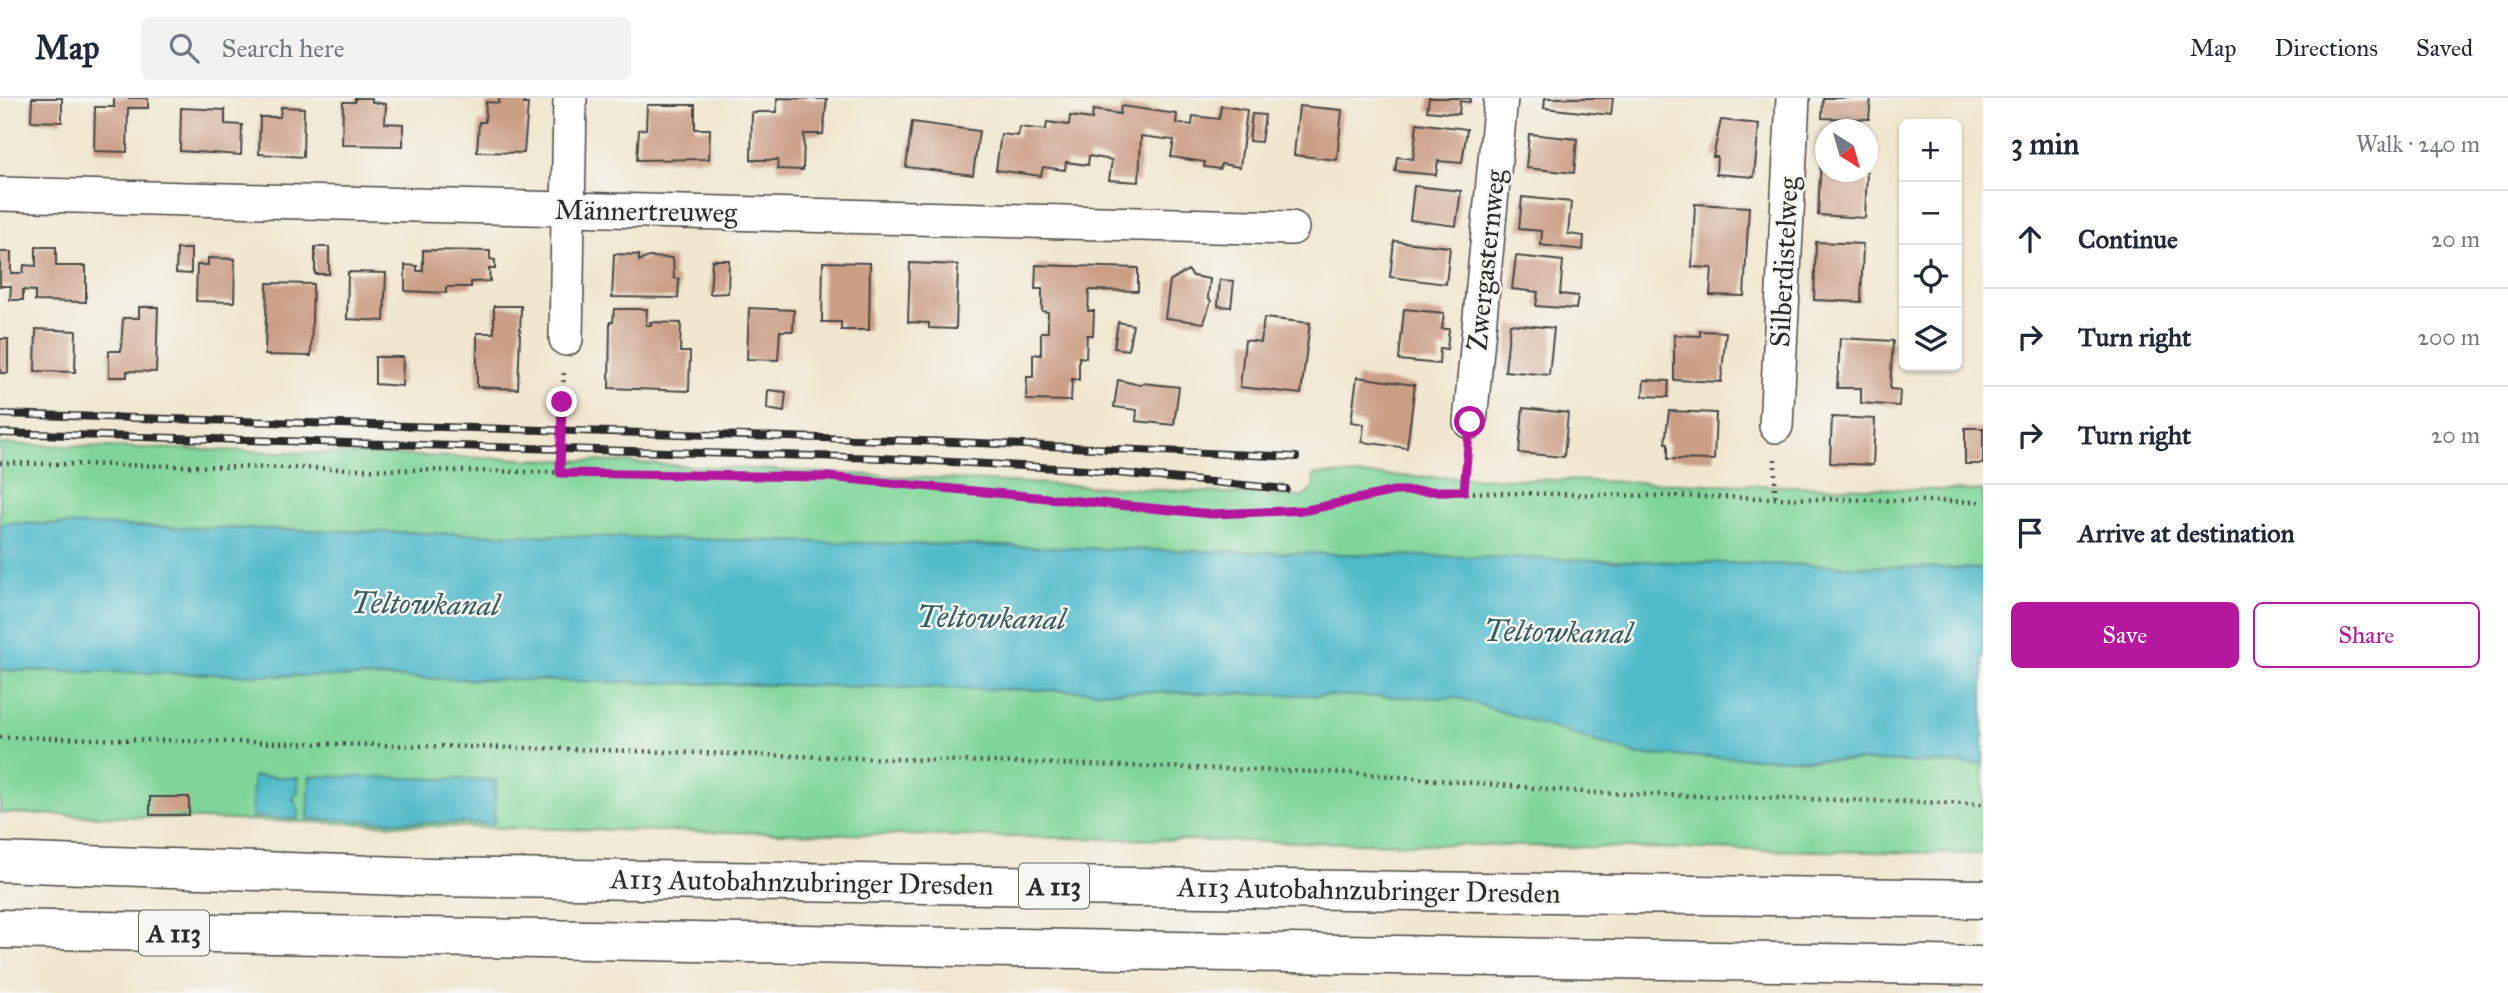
<!DOCTYPE html>
<html lang="en">
<head>
<meta charset="utf-8">
<style>
  body { margin:0; font-family:"IM FELL Great Primer",serif; background:#f2f2f3; color:#1f2937 }
  .controls { position:absolute; right:21px; top:21px; display:grid; overflow:hidden; border-radius:10px; box-shadow:0 2px 5px #0004 }
  .controls button { width:63px; height:63px; display:grid; place-items:center; padding:0; border:0; border-bottom:2px solid #e0e1e3; background:#fff; color:#1f2937; font:35px sans-serif }
  .compass { position:absolute; left:1815px; top:21px; width:63px; height:63px; border-radius:50%; background:#fff; box-shadow:0 2px 5px #0004; rotate:143deg }
  .stop { position:absolute; width:21px; height:21px; margin:-16px; border:5px solid #b5179e; border-radius:50%; background:#fff }
  .stop.end { background:#b5179e; border-color:#fff; box-shadow:0 2px 7px #0008 }
  .list { margin:0; padding:0; list-style:none }
  h2 { display:flex; justify-content:space-between; align-items:center; height:91px; margin:0; padding:0 28px; font-size:30px }
  h2 small { font-size:23px; font-weight:400; color:#747a83 }
  .list li { display:grid; grid-template-columns:46px 1fr auto; gap:21px; align-items:center; box-sizing:border-box; height:98px; padding:0 28px; border-top:2px solid #e0e1e3 }
  .list b { display:block; font-size:26px; white-space:nowrap }
  .list em { font-size:23px; font-style:normal; color:#747a83 }
  .actions { display:flex; gap:14px; padding:21px 28px }
  .actions a { flex:1; padding:16px 0; border:2px solid #b5179e; border-radius:10px; text-align:center; font-size:24px; color:#b5179e }
  .actions .main { background:#b5179e; color:#fff }
  .icon { flex:none; width:38px; height:38px; fill:none; stroke:currentColor; stroke-width:2; stroke-linecap:round; stroke-linejoin:round }
  .map { position:relative; flex:none; width:1983px; height:895px; overflow:hidden }
  header { display:flex; align-items:center; gap:42px; box-sizing:border-box; height:98px; padding:0 35px; background:#fff; border-bottom:2px solid #e0e1e3 }
  header strong { font-size:33px }
  nav { display:flex; gap:38px; margin-inline-start:auto; font-size:24px }
  .search { width:490px; height:63px; background:#f2f2f3; display:flex; align-items:center; gap:18px; box-sizing:border-box; padding:0 24px; border-radius:10px; color:#747a83; font-size:26px }
  main { display:flex }
  aside { flex:1; background:#fff }
  .map>svg:first-child { display:block }
  .green { fill:#7fd599; stroke:#558062; stroke-width:2 }
  .water { fill:#4db9c9; stroke:#3c727a; stroke-width:2 }
  .building { fill:#cb9e86 }
  .lines { fill:none; stroke-linecap:round; stroke-linejoin:round }
  .street-casing { stroke:#494744; stroke-width:36 }
  .highway-casing { stroke:#494744; stroke-width:41 }
  .path { stroke:#494744; stroke-width:4.5; stroke-dasharray:2 5; stroke-linecap:butt }
  .street { stroke:#fff; stroke-width:33 }
  .highway { stroke:#fff; stroke-width:38 }
  .rail-casing { stroke:#2b2b2b; stroke-width:8 }
  .rail { stroke:#f6f6f2; stroke-width:5; stroke-dasharray:16; stroke-linecap:butt }
  .route { stroke:#b5179e; stroke-width:9 }
  .labels { text-anchor:middle; dominant-baseline:central; stroke-width:5; stroke-linejoin:round; paint-order:stroke }
  .shield { fill:#f6f6f2; stroke:#686867; stroke-width:2 }
  .shield-label { font-size:26px; font-weight:bold; fill:#2b2b2b }
  .street-label { font-size:28px; fill:#2b2b2b; stroke:#f6f6f2 }
  .water-label { font-size:30px; font-style:italic; fill:#375d62; stroke:#f6f6f2 }
</style>
</head>
<body>
<header>
<strong>Map</strong>
<div class="search"><svg class="icon" aria-label="search" viewBox="0 0 24 24"><circle cx="10" cy="10" r="6"/><path d="M15 15l6 6"/></svg>Search here</div>
<nav><a>Map</a><a>Directions</a><a>Saved</a></nav>
</header>
<main>
<div class="map">
<svg width="1983" height="895" viewBox="0 0 1983 895">
  <rect width="100%" height="100%" fill="#f6f6f2"/>
  <filter id="ink" filterUnits="userSpaceOnUse"><feTurbulence type="fractalNoise" baseFrequency=".0143" numOctaves="2"/><feDisplacementMap in="SourceGraphic" scale="14" xChannelSelector="R" yChannelSelector="G"/><feConvolveMatrix kernelMatrix="1 2 1 2 8 2 1 2 1" color-interpolation-filters="sRGB"/></filter>
  <filter id="wash" filterUnits="userSpaceOnUse"><feTurbulence type="fractalNoise" baseFrequency=".00686" numOctaves="4" result="noise"/><feDisplacementMap in="SourceGraphic" scale="28" xChannelSelector="R" yChannelSelector="G"/><feGaussianBlur stdDeviation="1.57" result="paint"/><feColorMatrix in="noise" values="0 0 0 0 0 0 0 0 0 0 0 0 0 0 0 0 0 1.4 0 .05"/><feComposite in="paint" operator="in"/></filter>
  <g filter="url(#wash)">
    <rect width="100%" height="100%" fill="#f1e6cf"/>
    <path class="green" d="M0,346L597,363L1303,399L1313,391L1314,376L1983,393V471L0,425Z
      M0,572L1459,600L1639,657L1983,666V756L499,730L0,715Z"/>
    <path class="water" d="M0,425L1983,471V666L1639,657L1459,600L0,572Z
      M253,678L298,680V695L293,700L298,709V721L252,719Z
      M310,678L496,682L494,726L308,721Z"/>
    <g id="blocks">
      <path class="building" d="M32,0H62V24L31,23Z
        M114,0H148V10H128L127,54L94,53L95,9H114Z
        M355,0H372V4L386,6L385,25L403,26V48L342,47L343,4H355Z
        M499,0H524V6H528L524,55L477,54L479,24H485L486,4L499,5Z
        M777,0L827,1L823,36H804L803,72L777,71L778,62H751L752,14H777Z
        M1429,0H1470V4L1460,3L1459,16L1427,13Z
        M1545,0H1613L1611,17L1544,10Z
        M1823,0H1871L1869,21L1822,20Z
        M647,7H695V31H710L709,61L637,62L639,32L646,31Z
        M1121,8L1177,16L1176,25L1192,27L1193,18L1219,21L1221,8L1247,12L1240,69L1221,66L1220,71L1204,69L1205,64L1171,59L1174,42L1141,38L1139,84L1109,82L1112,62L1089,58L1088,67L1066,64L1065,72L1043,69L1041,78L996,72L1001,36L1018,38L1020,29L1046,32L1047,24L1069,27L1070,18L1092,21L1093,12L1120,16Z
        M1299,8L1342,12L1337,62L1294,57Z
        M281,9L304,10L303,59L259,56L260,19H280Z
        M181,10L225,12V26L242,27L241,57L180,53Z
        M1252,16L1265,17L1261,44L1249,43Z
        M1721,22L1759,26L1754,79L1716,76L1717,59H1713Z
        M912,24L979,33L973,77L906,69Z
        M1417,25L1467,31L1462,65L1438,63L1436,77L1395,73L1397,59L1413,61Z
        M1529,36L1577,41L1574,75L1526,70Z
        M1821,58L1826,59V74H1867L1865,120L1818,117Z
        M1414,88L1461,93L1456,128L1410,122Z
        M1522,99L1571,104L1568,136L1584,138L1583,152L1541,147L1542,133L1519,131Z
        M1695,106L1749,109L1744,198L1710,197L1712,170L1692,169Z
        M1394,143L1450,149L1446,186L1390,179Z
        M1816,144L1863,146L1861,204L1814,202Z
        M36,149H56V168H86V204L35,203V193L23,192V202H10L11,188H0V154H11V175H23L24,167L36,168Z
        M315,149H329V176H315Z
        M177,151H191V176L176,175Z
        M423,152L490,153V161L495,162V171H489L490,183L471,184V189H446V195L405,193V167L417,168V173H423Z
        M614,156L639,157V163L649,159L673,160L674,180L679,181L678,200L612,199Z
        M1516,158L1563,163L1560,196L1578,198L1576,211L1536,208L1538,194L1512,191Z
        M208,160L235,161L234,204L196,203L197,167H208Z
        M712,162H729L728,195L710,196Z
        M823,164L870,165L869,232H841V224H822Z
        M910,165L958,167L956,231L929,230V225L908,224Z
        M1036,167L1138,170V193L1089,192L1088,213H1094L1093,237H1087L1086,260L1079,259V282L1072,281L1071,303L1026,302L1027,279H1033V256L1041,257V234H1048V214L1042,213V191H1035Z
        M1188,172L1193,178L1210,181L1208,199L1211,203L1204,225L1165,220L1170,183Z
        M348,174L386,175L384,223L347,221Z
        M1220,182L1234,183L1231,209L1218,208Z
        M267,185L313,186L311,258L265,257Z
        M494,208H521L518,291L477,289V235H494Z
        M139,209H158L156,274L127,273V279H109V253H121L123,220H139Z
        M749,210L794,212L793,233H780L778,262L747,261Z
        M614,211H647L646,227H651L650,224L681,225L680,254H690L689,293L609,290L610,224H613Z
        M1404,211L1444,215L1442,231H1449L1447,251L1440,250L1439,266L1399,262Z
        M1264,220L1310,225L1301,296L1240,289L1245,242L1261,244Z
        M1118,224L1133,227L1128,252L1114,250Z
        M1510,226L1554,230L1549,277L1505,273Z
        M36,231L76,233L75,274L35,273Z
        M1700,233L1726,234L1721,284L1674,282V237L1700,238Z
        M1840,240L1893,243L1890,291L1900,292L1899,308L1861,305V290H1837Z
        M0,241H8V275H0Z
        M375,259H403L402,288L375,286Z
        M1357,279L1415,287L1407,350L1362,344L1364,326L1351,324Z
        M1118,282L1141,287L1142,285L1179,289L1174,327L1136,323L1137,312L1114,309Z
        M1644,282L1669,283L1668,299L1643,298Z
        M768,292L786,294L784,314L767,311Z
        M1523,310L1568,315L1564,359L1519,355Z
        M1669,313L1716,315L1714,362L1668,361V345H1665Z
        M1832,319L1875,321L1873,367L1830,365Z
        M1965,330H1983V366H1965Z
        M150,699H189V717H150Z"/>
    </g>
  </g>
  <g filter="url(#ink)">
    <use href="#blocks" fill-opacity="0" stroke="#494744" stroke-width="2"/>
    <g class="lines">
      <g class="street-casing">
        <path id="street" d="M0,96L1292,130
          M566,241L570,0
          M1470,324L1501,0
          M1776,328L1793,0"/>
      </g>
      <g class="highway-casing">
        <path id="highway" d="M0,764L430,779L1983,801
          M0,831L1983,868"/>
      </g>
      <path class="path" d="M0,365L828,379L1212,416L1307,412L1394,393L1983,404
        M560,375L564,271
        M1464,393L1466,353
        M1775,398V357
        M0,639L569,651L1354,675L1595,695L1983,706"/>
      <use href="#street" class="street"/>
      <use href="#highway" class="highway"/>
      <g class="rail-casing">
        <path id="rail" d="M0,316L955,344L1296,359
          M0,335L882,360L1075,371L1286,391"/>
      </g>
      <use href="#rail" class="rail"/>
    </g>
  </g>
  <g class="lines" filter="url(#ink)">
    <path class="route" d="M562,304L560,375L828,379L1212,416L1307,412L1394,393H1464L1470,324"/>
  </g>
  <g class="labels">
    <g class="shield">
      <rect x="1019" y="765.5" width="70" height="45" rx="5"/>
      <rect x="139" y="812.5" width="70" height="45" rx="5"/>
    </g>
    <g class="shield-label">
      <text x="1054" y="788">A 113</text>
      <text x="174" y="835">A 113</text>
    </g>
    <g class="street-label">
      <text transform="translate(646 113) rotate(1)">Männertreuweg</text>
      <text transform="translate(1486 162) rotate(-84)">Zwergasternweg</text>
      <text transform="translate(1784 164) rotate(-87)">Silberdistelweg</text>
      <text transform="translate(802 784) rotate(1)">A113 Autobahnzubringer Dresden</text>
      <text transform="translate(1369 792) rotate(1)">A113 Autobahnzubringer Dresden</text>
    </g>
    <g class="water-label">
      <text transform="translate(425 506) rotate(1)">Teltowkanal</text>
      <text transform="translate(991 520) rotate(1)">Teltowkanal</text>
      <text transform="translate(1558 534) rotate(1)">Teltowkanal</text>
    </g>
  </g>
</svg>
<div class="controls">
<button>+</button>
<button>−</button>
<button><svg class="icon" aria-label="locate" viewBox="0 0 24 24"><circle cx="12" cy="12" r="6"/><path d="M12 2v4M12 18v4M2 12h4M18 12h4"/></svg></button>
<button><svg class="icon" aria-label="layers" viewBox="0 0 24 24"><path d="M12 4l9 5-9 5-9-5zM3 14l9 5 9-5"/></svg></button>
</div>
<svg class="compass" viewBox="-18 -18 36 36"><path d="M0-13l5 13h-10z" fill="#e53935"/><path d="M0 13l5-13h-10z" fill="#747a83"/></svg>
<div class="stop" style="left:1470px;top:324px"></div>
<div class="stop end" style="left:562px;top:304px"></div>
</div>
<aside>
<h2>3 min<small>Walk · 240 m</small></h2>
<ul class="list">
<li><svg class="icon" aria-label="ahead" viewBox="0 0 24 24"><path d="M12 20V5M6 11l6-6 6 6"/></svg><div><b>Continue</b></div><em>20 m</em></li>
<li><svg class="icon" aria-label="right" viewBox="0 0 24 24"><path d="M7 20v-9h11M14 6l5 5-5 5"/></svg><div><b>Turn right</b></div><em>200 m</em></li>
<li><svg class="icon" aria-label="right" viewBox="0 0 24 24"><path d="M7 20v-9h11M14 6l5 5-5 5"/></svg><div><b>Turn right</b></div><em>20 m</em></li>
<li><svg class="icon" aria-label="arrive" viewBox="0 0 24 24"><path d="M6 21V4h12l-3 4 3 4H6"/></svg><div><b>Arrive at destination</b></div></li>
</ul>
<div class="actions"><a class="main">Save</a><a>Share</a></div>
</aside>
</main>
</body>
</html>
